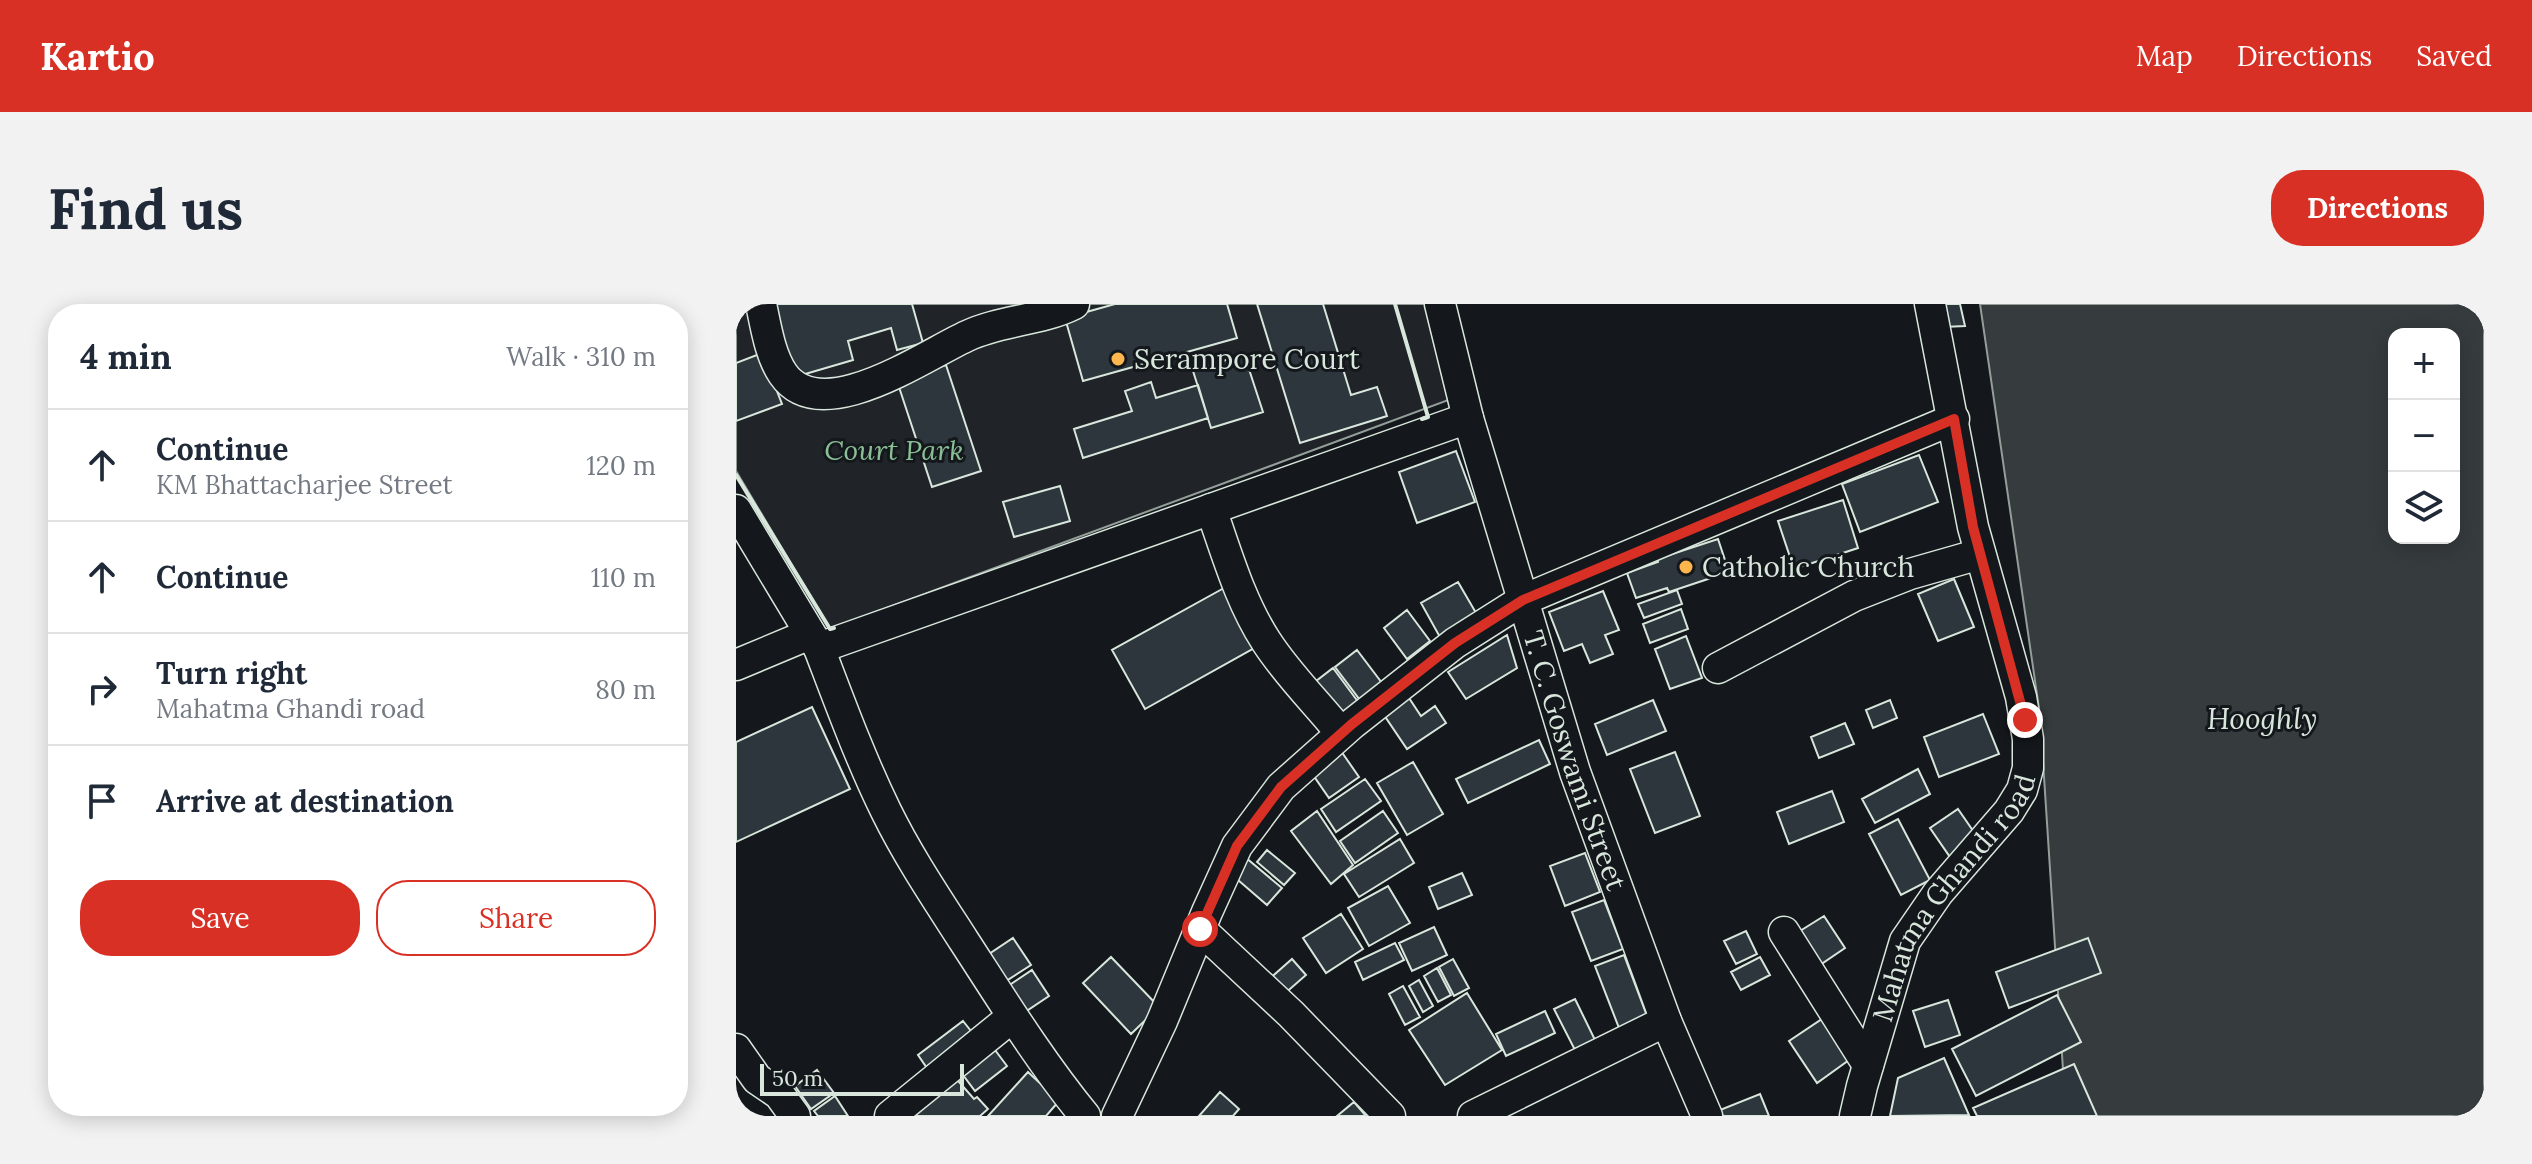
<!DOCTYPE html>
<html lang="en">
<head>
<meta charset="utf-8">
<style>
  body { margin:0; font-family:Lora,serif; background:#f2f2f3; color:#1f2937 }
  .controls { position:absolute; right:24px; top:24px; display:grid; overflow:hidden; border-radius:16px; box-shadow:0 4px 20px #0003 }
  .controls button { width:72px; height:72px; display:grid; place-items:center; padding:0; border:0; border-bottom:2px solid #e0e1e3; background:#fff; color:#1f2937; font:40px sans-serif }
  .scale { position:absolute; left:24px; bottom:20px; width:204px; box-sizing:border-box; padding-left:8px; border:4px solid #d8e6dc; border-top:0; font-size:22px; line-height:28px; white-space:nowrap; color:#d8e6dc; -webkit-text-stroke:6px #14181c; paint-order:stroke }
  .stop { position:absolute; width:24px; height:24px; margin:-18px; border:6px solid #d93025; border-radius:50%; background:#fff }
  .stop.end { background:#d93025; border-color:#fff; box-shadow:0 2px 8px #0008 }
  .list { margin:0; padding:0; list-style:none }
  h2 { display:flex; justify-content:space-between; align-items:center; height:104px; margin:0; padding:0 32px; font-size:34px }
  h2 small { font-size:26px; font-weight:400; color:#747a83 }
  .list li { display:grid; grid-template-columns:52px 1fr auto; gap:24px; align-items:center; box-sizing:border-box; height:112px; padding:0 32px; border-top:2px solid #e0e1e3 }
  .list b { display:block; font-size:30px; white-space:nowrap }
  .list p { margin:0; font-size:26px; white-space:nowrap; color:#747a83 }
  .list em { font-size:26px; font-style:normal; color:#747a83 }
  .actions { display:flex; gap:16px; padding:24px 32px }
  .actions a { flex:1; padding:18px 0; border:2px solid #d93025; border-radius:32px; text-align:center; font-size:28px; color:#d93025 }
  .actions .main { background:#d93025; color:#fff }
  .icon { flex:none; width:44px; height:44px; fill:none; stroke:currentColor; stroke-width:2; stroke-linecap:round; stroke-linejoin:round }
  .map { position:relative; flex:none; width:1748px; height:812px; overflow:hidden; border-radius:32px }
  header { display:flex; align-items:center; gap:48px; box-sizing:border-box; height:112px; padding:0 40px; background:#d93025; color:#fff }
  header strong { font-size:38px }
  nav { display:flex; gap:44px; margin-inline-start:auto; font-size:28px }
  .intro { display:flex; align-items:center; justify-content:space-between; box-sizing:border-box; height:192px; padding:0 48px }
  h1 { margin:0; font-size:56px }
  .button { padding:20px 36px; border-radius:32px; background:#d93025; color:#fff; font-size:28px; font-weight:700 }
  main { display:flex; gap:48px; padding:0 48px }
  aside { flex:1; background:#fff; border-radius:32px; box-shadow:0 4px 20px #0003 }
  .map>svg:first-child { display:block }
  .green { fill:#202428; stroke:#939e99; stroke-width:2 }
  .water { fill:#363b3e; stroke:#939e99; stroke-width:2; fill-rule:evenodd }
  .building { fill:#2c363c; stroke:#d8e6dc; stroke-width:2 }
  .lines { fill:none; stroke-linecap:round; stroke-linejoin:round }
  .minor-casing { stroke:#d8e6dc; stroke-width:33 }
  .minor { stroke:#14181c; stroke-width:30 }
  .wall { stroke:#d8e6dc; stroke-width:4 }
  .route { stroke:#d93025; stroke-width:10 }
  .poi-dot { fill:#ffb74d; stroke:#14181c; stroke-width:3 }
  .labels { text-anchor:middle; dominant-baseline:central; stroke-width:6; stroke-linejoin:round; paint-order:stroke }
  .poi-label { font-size:28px; fill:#d8e6dc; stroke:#14181c; text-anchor:start }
  .park-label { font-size:28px; font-style:italic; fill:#8ac095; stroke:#14181c }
  .street-label { font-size:28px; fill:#d8e6dc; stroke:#14181c }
  .water-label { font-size:30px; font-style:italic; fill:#d8e6dc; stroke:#14181c }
</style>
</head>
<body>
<header>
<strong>Kartio</strong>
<nav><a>Map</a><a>Directions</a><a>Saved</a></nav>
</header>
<div class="intro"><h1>Find us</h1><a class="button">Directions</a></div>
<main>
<aside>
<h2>4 min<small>Walk · 310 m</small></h2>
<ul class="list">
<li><svg class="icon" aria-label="ahead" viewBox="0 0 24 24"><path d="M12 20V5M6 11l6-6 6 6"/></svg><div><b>Continue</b><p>KM Bhattacharjee Street</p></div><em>120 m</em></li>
<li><svg class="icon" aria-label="ahead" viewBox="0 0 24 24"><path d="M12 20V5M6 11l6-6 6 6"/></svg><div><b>Continue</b></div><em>110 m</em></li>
<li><svg class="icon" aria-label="right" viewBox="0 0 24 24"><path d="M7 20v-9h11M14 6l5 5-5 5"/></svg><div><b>Turn right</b><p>Mahatma Ghandi road</p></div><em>80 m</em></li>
<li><svg class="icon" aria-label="arrive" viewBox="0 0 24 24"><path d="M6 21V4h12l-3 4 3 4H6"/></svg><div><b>Arrive at destination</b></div></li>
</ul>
<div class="actions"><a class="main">Save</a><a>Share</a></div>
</aside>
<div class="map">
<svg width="1748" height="812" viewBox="0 0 1748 812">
  <rect width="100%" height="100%" fill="#14181c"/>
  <path class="green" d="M0,0H693L726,91L94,325L0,167Z"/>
  <path class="water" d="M1244,0H1748V812H1330L1304,411ZM1658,30H1718V234H1658Z"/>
  <path class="building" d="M38,0H176L187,39L161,46L155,24L112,37L117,56L59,73Z
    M379,0H491L501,34L347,77L329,14Z
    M521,0H587L615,91L641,83L651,112L564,139Z
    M1203,0H1224L1229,22L1207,23Z
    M26,49L46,100L0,117V59Z
    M508,50L527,108L475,124L457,67Z
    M210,61L245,167L196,183L161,77Z
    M415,78L420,94L462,81L472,114L347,154L338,125L396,107L389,87Z
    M720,147L739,198L681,219L663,168Z
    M1183,151L1202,198L1124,228L1106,180Z
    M324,182L334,217L278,233L267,198Z
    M1107,196L1122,244L1058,265L1042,217Z
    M982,235L993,268L933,288L931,284L900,294L891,269L922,258L921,255Z
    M1218,275L1238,323L1202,337L1182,290Z
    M722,278L743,314L705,335L685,299Z
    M488,284L520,343L409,405L376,346Z
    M941,286L946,300L908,314L902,300Z
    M867,287L883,326L869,331L877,350L854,359L846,340L828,347L813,308Z
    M945,305L952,325L914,339L907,320Z
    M671,306L694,337L671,355L648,324Z
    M771,331L781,364L730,395L712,368Z
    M950,332L966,374L934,385L919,345Z
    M621,346L646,379L624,396L599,363Z
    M597,364L623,399L602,416L575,381Z
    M673,394L685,412L699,402L710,419L671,445L648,411Z
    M917,396L930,427L871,451L859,420Z
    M1154,396L1161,414L1137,424L1130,406Z
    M76,403L114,485L0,538V438Z
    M1247,410L1263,450L1203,473L1188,433Z
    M1109,419L1118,440L1083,454L1075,433Z
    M803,436L814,460L732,499L720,475Z
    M605,447L623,473L593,494L575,468Z
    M939,448L964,512L919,529L894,465Z
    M677,458L707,510L671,531L641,479Z
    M1182,465L1194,490L1139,519L1126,495Z
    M629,475L645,497L600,528L585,505Z
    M1096,487L1108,518L1053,540L1041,508Z
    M1222,505L1242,534L1214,553L1194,524Z
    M581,507L617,561L595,580L555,527Z
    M647,507L662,529L619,559L604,537Z
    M1162,515L1194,576L1165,591L1133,530Z
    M664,535L678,559L623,593L608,570Z
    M531,546L559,569L548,581L521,558Z
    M849,549L864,588L829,602L814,562Z
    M509,553L546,584L531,601L495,570Z
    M726,569L736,591L702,605L693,583Z
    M652,582L674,619L633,642L612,604Z
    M868,596L887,645L855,657L836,608Z
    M605,610L627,645L590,669L567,634Z
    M1088,612L1109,644L1078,665L1056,632Z
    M698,623L711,651L676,667L663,639Z
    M1010,627L1021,650L1000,660L988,637Z
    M277,634L295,661L267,679L250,652Z
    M1352,634L1365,669L1273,704L1260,668Z
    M659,639L668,656L627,676L619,658Z
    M888,651L911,712L883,724L859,662Z
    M375,653L423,703L395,730L347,679Z
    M1024,653L1034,671L1005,686L995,668Z
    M556,655L570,671L546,692L531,677Z
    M717,655L733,684L718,692L703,663Z
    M701,664L715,691L702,698L688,672Z
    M296,666L313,692L289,708L272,682Z
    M683,676L697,702L687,708L673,682Z
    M667,682L684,713L669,721L653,690Z
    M731,689L766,746L709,781L673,726Z
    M1321,691L1345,738L1240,792L1216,745Z
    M839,695L860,738L840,748L818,705Z
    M1212,696L1224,731L1189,743L1177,707Z
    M809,707L819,729L770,752L760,730Z
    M1086,715L1113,756L1081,779L1053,737Z
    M227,717L239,732L193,767L182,751Z
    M256,742L271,762L239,787L224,767Z
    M1208,754L1233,811L1154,812L1162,774Z
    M1338,760L1361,812H1241L1237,804Z
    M81,766L98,789L75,805L59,782Z
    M292,768L323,797L310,812H252Z
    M216,770L238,795L241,793L252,805L244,812H170Z
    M484,788L503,805L497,812H463Z
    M1024,790L1033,812H987L984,806Z
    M99,792L112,812H82L78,807Z
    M618,798L630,812H601Z"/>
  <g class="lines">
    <g class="minor-casing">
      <g id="minor">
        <path d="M25,0C30,23 34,51 47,70C85,125 189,51 231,32C265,16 304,17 338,0"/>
        <path id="s1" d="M704,0L732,114L839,468L930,717L971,812"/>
        <path d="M475,205C491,250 504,297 530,337C551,370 581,399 605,429"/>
        <path d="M0,206L83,344L732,114"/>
        <path d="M83,344C104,399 124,454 150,507C172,552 201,595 228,637C267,697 304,757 349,812"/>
        <path d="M0,361L74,330"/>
        <path d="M982,364L1118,292L1174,270L1244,250"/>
        <path d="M464,625L555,710L654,812"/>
        <path d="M1048,628L1132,761"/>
        <path d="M0,745L21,775L43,790L59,812"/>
        <path d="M154,812L276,713"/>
        <path d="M381,812L426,717L471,608L501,542L545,483L616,420L719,339L787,296L1218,115"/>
        <path d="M737,812L930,717"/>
        <path id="s2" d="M1119,812L1126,782L1169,637L1202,589L1273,507L1286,486L1292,464V435L1285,393L1237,223L1194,0"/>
      </g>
    </g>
    <use href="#minor" class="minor"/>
    <path class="wall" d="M659,0L692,113L686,115
      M0,171L94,325L98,324"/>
  </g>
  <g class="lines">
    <path class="route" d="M464,625L501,542L545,483L616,420L719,339L787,296L1218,115L1237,223L1289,416"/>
  </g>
  <g class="poi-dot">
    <circle cx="382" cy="55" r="8"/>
    <circle cx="950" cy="263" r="8"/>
  </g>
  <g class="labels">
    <g class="poi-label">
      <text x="398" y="55">Serampore Court</text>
      <text x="966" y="263">Catholic Church</text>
    </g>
    <g class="park-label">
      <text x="158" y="146">Court Park</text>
    </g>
    <g class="street-label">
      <text stroke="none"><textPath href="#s1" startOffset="476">T. C. Goswami Street</textPath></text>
      <text stroke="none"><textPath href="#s2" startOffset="244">Mahatma Ghandi road</textPath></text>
    </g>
    <g class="water-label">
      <text x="1526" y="414">Hooghly</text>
    </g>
  </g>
</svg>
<div class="controls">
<button>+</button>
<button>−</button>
<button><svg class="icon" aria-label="layers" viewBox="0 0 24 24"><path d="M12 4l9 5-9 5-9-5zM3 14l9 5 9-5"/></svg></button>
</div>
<div class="scale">50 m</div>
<div class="stop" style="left:464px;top:625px"></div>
<div class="stop end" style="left:1289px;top:416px"></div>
</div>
</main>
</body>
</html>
